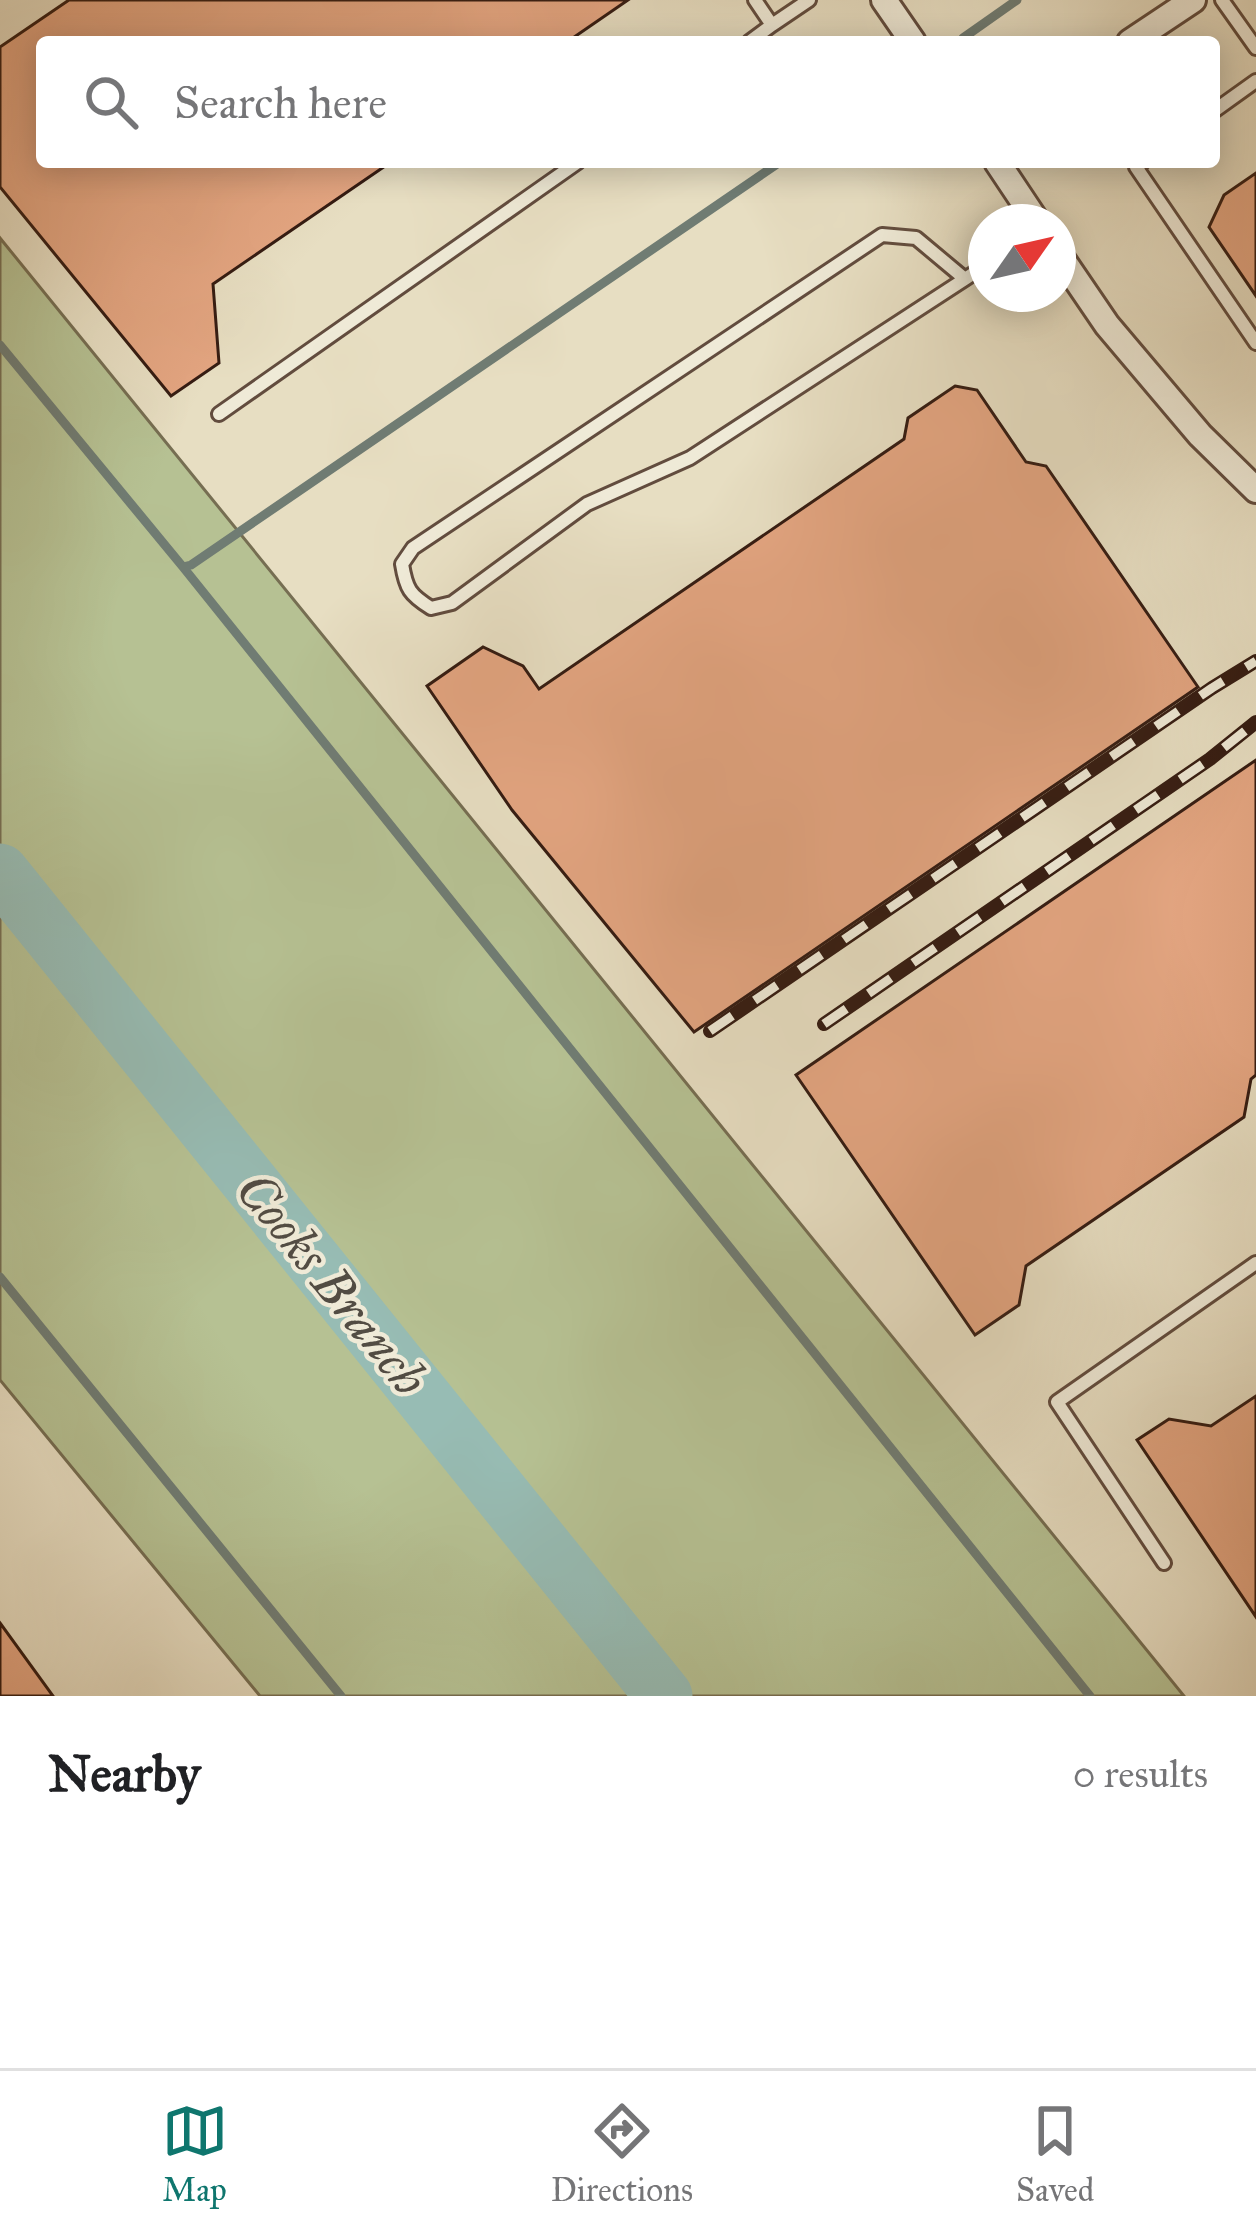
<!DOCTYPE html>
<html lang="en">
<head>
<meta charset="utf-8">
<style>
  body { margin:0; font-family:"IM FELL Great Primer",serif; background:#f2f2f2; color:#202124 }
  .compass { position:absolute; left:968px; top:204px; width:108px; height:108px; border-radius:50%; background:#fff; box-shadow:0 6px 30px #0003; rotate:56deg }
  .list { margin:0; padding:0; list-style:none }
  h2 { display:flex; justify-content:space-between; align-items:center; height:156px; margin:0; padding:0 48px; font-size:51px }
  h2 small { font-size:39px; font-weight:400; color:#757577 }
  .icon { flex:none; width:66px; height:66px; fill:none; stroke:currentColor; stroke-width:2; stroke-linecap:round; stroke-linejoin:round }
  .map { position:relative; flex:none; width:1256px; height:1696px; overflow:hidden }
  .search { position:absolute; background:#fff; box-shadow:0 6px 30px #0003; left:36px; right:36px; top:36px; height:132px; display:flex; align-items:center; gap:30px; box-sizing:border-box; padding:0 42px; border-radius:12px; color:#757577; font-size:45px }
  .sheet { height:372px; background:#fff }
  nav { display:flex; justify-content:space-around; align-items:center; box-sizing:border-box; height:168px; border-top:3px solid #e0e0e0; background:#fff; font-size:33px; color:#757577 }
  nav a { display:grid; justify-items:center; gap:6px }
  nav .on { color:#0f766e }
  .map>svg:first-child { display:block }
  .green { fill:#b6c193; stroke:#766e52; stroke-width:3 }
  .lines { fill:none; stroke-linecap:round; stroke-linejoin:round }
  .stream { stroke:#707c73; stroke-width:9 }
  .river { stroke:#97bcb4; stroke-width:57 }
  .building { fill:#e3a581; stroke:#351c12; stroke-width:3 }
  .service-casing { stroke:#624c3e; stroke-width:18 }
  .minor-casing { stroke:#624c3e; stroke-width:30 }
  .service { stroke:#efead7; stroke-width:12 }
  .minor { stroke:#efead7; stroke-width:24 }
  .rail-casing { stroke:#351c12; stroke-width:14 }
  .rail { stroke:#efead7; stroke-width:9; stroke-dasharray:27; stroke-linecap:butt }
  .labels { text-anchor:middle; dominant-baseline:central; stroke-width:9; stroke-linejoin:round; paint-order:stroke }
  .water-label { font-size:51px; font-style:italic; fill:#524c43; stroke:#efead7 }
</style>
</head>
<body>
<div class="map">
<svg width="1256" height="1696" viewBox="0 0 1256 1696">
  <rect width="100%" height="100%" fill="#e7dec2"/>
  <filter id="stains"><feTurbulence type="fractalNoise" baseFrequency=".00167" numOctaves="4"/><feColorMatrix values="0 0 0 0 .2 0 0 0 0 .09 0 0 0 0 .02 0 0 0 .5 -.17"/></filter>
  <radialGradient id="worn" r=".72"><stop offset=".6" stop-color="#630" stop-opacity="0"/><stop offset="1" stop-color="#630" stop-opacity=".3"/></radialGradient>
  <path class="green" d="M0,238L1184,1696H260L0,1380Z"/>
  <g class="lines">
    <path class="stream" d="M963,38L1017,0
      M0,345L183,567L1090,1696
      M183,567L191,565L780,162
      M0,1277L341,1696"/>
    <path class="river" d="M0,872L664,1696"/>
  </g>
  <path class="building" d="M69,0H628L567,42H42V162H391L213,284L219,363L171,396L0,187V47Z
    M1256,173V296L1209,227L1224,195Z
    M955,386L977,390L1026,462L1046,466L1198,687L694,1032L512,810L427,686L483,647L523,666L539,689L904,439L908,418Z
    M1256,760V1075L1251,1079L1244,1117L1026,1266L1019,1305L975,1335L796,1075Z
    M1256,1396V1617L1137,1440L1169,1419L1211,1426Z
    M0,1623L53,1696H0Z"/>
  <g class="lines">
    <g class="service-casing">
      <path id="service" d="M755,0L772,25L809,0
        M1222,0L1256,48
        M749,42L772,25
        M1214,111L1256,81
        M1143,162L1136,167L1256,343
        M965,279L916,238L882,235L413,548L402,564C406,589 410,595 431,608L452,603L587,504L690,458L965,279L986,265
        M219,414L578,162
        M1164,1563L1057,1402L1256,1263"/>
    </g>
    <g class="minor-casing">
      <path id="minor" d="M884,0L913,42
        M1130,42L1193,0
        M997,162L1037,222
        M1058,253L1107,325L1200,435L1256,490"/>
    </g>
    <use href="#service" class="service"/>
    <use href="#minor" class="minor"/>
    <g class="rail-casing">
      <path id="rail" d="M824,1024L1210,759L1256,722
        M710,1031L1212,688L1256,661"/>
    </g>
    <use href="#rail" class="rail"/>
  </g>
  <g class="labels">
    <g class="water-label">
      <text transform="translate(332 1284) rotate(51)">Cooks Branch</text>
    </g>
  </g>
  <rect width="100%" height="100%" filter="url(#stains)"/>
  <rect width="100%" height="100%" fill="url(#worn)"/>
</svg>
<svg class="compass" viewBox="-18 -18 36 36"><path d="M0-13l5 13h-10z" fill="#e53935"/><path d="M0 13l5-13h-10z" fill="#757577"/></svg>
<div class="search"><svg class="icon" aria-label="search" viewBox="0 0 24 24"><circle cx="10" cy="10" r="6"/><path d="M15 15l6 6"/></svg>Search here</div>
</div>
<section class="sheet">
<h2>Nearby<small>0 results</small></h2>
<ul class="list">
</ul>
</section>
<nav>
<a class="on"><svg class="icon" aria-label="map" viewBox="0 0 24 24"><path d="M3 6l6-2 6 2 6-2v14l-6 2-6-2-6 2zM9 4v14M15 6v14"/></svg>Map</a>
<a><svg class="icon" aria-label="directions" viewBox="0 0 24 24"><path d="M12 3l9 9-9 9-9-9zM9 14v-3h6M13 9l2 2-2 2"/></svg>Directions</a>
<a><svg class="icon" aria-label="saved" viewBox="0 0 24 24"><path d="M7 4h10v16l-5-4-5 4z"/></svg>Saved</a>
</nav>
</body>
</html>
